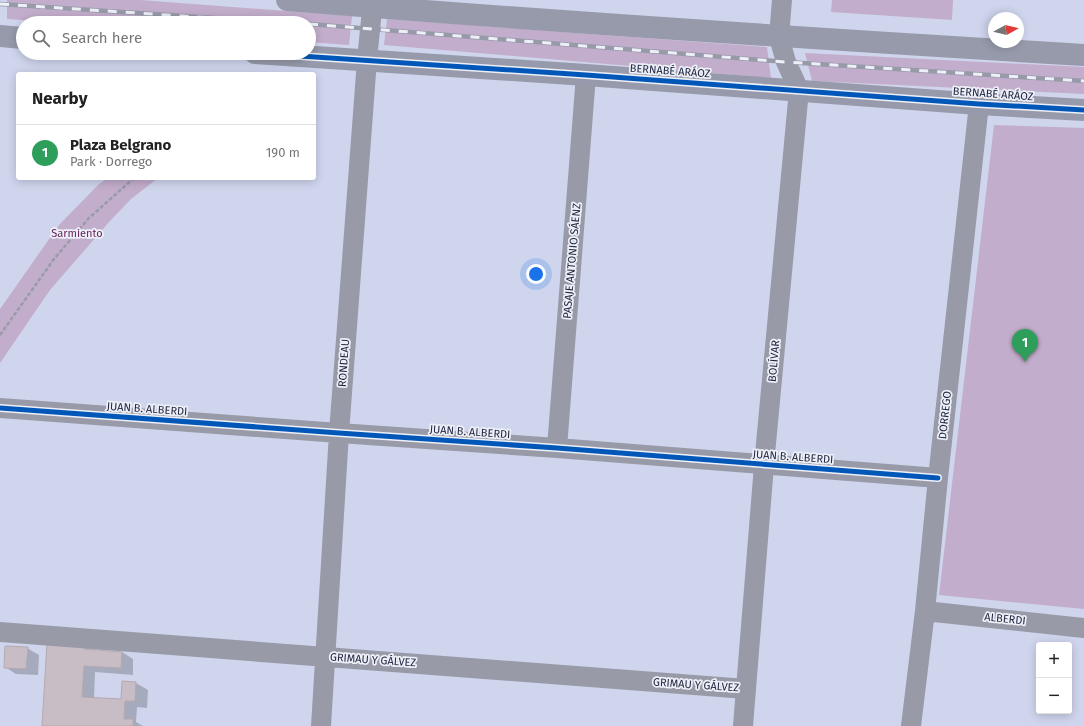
<!DOCTYPE html>
<html lang="en">
<head>
<meta charset="utf-8">
<style>
  body { margin:0; font-family:"Fira Sans",sans-serif; background:#f6f6f6; color:#222 }
  .controls { position:absolute; right:12px; bottom:12px; display:grid; overflow:hidden; border-radius:4px; box-shadow:0 2px 10px #0003 }
  .controls button { width:36px; height:36px; display:grid; place-items:center; padding:0; border:0; border-bottom:1px solid #e0e0e0; background:#fff; color:#222; font:20px sans-serif }
  .compass { position:absolute; left:988px; top:12px; width:36px; height:36px; border-radius:50%; background:#fff; box-shadow:0 2px 10px #0003; rotate:82deg }
  .you { position:absolute; left:536px; top:274px; width:14px; height:14px; margin:-10px; border:3px solid #fff; border-radius:50%; background:#1a73e8; box-shadow:0 0 0 6px #1a73e833 }
  .badge { display:grid; place-items:center; width:26px; height:26px; border-radius:50%; background:#5e647e; color:#fff; font-size:13px; font-weight:700 }
  .pin { position:absolute; translate:-50% -33px; filter:drop-shadow(0 1px 2px #0008) }
  .pin::after { content:''; position:absolute; top:21px; width:14px; height:12px; background:inherit; clip-path:polygon(0 0,100% 0,50% 100%) }
  .list { margin:0; padding:0; list-style:none }
  h2 { display:flex; justify-content:space-between; align-items:center; height:52px; margin:0; padding:0 16px; font-size:17px }
  h2 small { font-size:13px; font-weight:400; color:#767676 }
  .list li { display:grid; grid-template-columns:26px 1fr auto; gap:12px; align-items:center; box-sizing:border-box; height:56px; padding:0 16px; border-top:1px solid #e0e0e0 }
  .list b { display:block; font-size:15px; white-space:nowrap }
  .list p { margin:0; font-size:13px; white-space:nowrap; color:#767676 }
  .list em { font-size:13px; font-style:normal; color:#767676 }
  .icon { flex:none; width:22px; height:22px; fill:none; stroke:currentColor; stroke-width:2; stroke-linecap:round; stroke-linejoin:round }
  .map { position:relative; flex:none; width:1084px; height:726px; overflow:hidden }
  .search { position:absolute; background:#fff; box-shadow:0 2px 10px #0003; left:16px; top:16px; width:300px; height:44px; display:flex; align-items:center; gap:10px; box-sizing:border-box; padding:0 14px; border-radius:22px; color:#767676; font-size:15px }
  .panel { position:absolute; background:#fff; box-shadow:0 2px 10px #0003; left:16px; top:72px; width:300px; height:108px; border-radius:4px }
  .map>svg:first-child { display:block }
  .green { fill:#c3adcc }
  .shadow { fill:#0003 }
  .building { fill:#c8bdc4; stroke:#b5a9b0 }
  .lines { fill:none; stroke-linecap:round; stroke-linejoin:round }
  .path { stroke:#989baa; stroke-width:2.5; stroke-dasharray:4 2; stroke-linecap:butt }
  .street { stroke:#989aa7; stroke-width:20 }
  .secondary { stroke:#979aaa; stroke-width:22 }
  .rail-casing { stroke:#979aa9; stroke-width:4.5 }
  .rail { stroke:#eef0f8; stroke-width:3; stroke-dasharray:9; stroke-linecap:butt }
  .cycleway-casing { stroke:#eef0f8; stroke-width:8 }
  .cycleway { stroke:#0057b8; stroke-width:5 }
  .labels { text-anchor:middle; dominant-baseline:central; stroke-width:3.5; stroke-linejoin:round; paint-order:stroke }
  .street-label { font-size:11px; fill:#212743; stroke:#eef0f8 }
  .park-label { font-size:11px; fill:#68255f; stroke:#eef0f8 }
</style>
</head>
<body>
<div class="map">
<svg width="1084" height="726" viewBox="0 0 1084 726">
  <rect width="100%" height="100%" fill="#cfd5ed"/>
  <path class="green" d="M7,0H140L352,16L349,45L309,42V23H64L7,19Z
    M832,0H953L952,20L831,12Z
    M387,19L767,47L771,78L384,45Z
    M805,53L1084,67V94L812,81Z
    M994,125L1084,128V609L939,595Z
    M108,178H158L131,199L110,221L50,290L0,363V309L59,225L99,184Z"/>
  <path class="shadow" d="M84,646L91,651L122,652L133,659V675L95,672L94,699L122,700L123,682L136,683L148,690L147,708L137,707L136,722L143,726H43Z
    M27,648L39,655L38,675L16,674L5,667Z"/>
  <path class="building" d="M47,643L84,645V649L122,652L121,668L84,666L82,697L121,699L122,681L136,682L135,701H125L124,719H133V726H42Z
    M5,646L28,647L26,669L4,668Z"/>
  <g class="lines">
    <path class="path" d="M0,335L54,259L89,218L134,178"/>
    <path class="street" d="M0,408L339,433L557,448L938,478
      M557,448L586,75
      M925,611L1084,628
      M0,632L746,689
      M321,726L339,433L367,60L373,0
      M743,726L764,465L799,90L786,62L779,37L782,0
      M911,726L925,611L938,478L979,104"/>
    <path class="secondary" d="M287,0C553,22 818,39 1084,55
      M0,36L23,38
      M255,53L586,75L979,104L1084,110"/>
    <g class="rail-casing">
      <path id="rail" d="M0,4L289,23
        M309,24L786,62L1084,81"/>
    </g>
    <use href="#rail" class="rail"/>
    <g class="cycleway-casing">
      <path id="cycleway" d="M255,53L586,75L979,104L1084,110
        M0,408L339,433L557,448L938,478"/>
    </g>
    <use href="#cycleway" class="cycleway"/>
  </g>
  <g class="labels">
    <g class="street-label">
      <text transform="translate(670 71) rotate(4)">BERNABÉ ARÁOZ</text>
      <text transform="translate(993 94) rotate(4)">BERNABÉ ARÁOZ</text>
      <text transform="translate(572 261) rotate(-85)">PASAJE ANTONIO SÁENZ</text>
      <text transform="translate(774 361) rotate(-85)">BOLÍVAR</text>
      <text transform="translate(344 363) rotate(-86)">RONDEAU</text>
      <text transform="translate(147 409) rotate(4)">JUAN B. ALBERDI</text>
      <text transform="translate(945 415) rotate(-84)">DORREGO</text>
      <text transform="translate(470 432) rotate(4)">JUAN B. ALBERDI</text>
      <text transform="translate(793 457) rotate(4)">JUAN B. ALBERDI</text>
      <text transform="translate(1005 619) rotate(6)">ALBERDI</text>
      <text transform="translate(373 660) rotate(4)">GRIMAU Y GÁLVEZ</text>
      <text transform="translate(696 685) rotate(4)">GRIMAU Y GÁLVEZ</text>
    </g>
    <g class="park-label">
      <text x="77" y="233">Sarmiento</text>
    </g>
  </g>
</svg>
<div class="controls">
<button>+</button>
<button>−</button>
</div>
<svg class="compass" viewBox="-18 -18 36 36"><path d="M0-13l5 13h-10z" fill="#e53935"/><path d="M0 13l5-13h-10z" fill="#767676"/></svg>
<div class="you"></div>
<div class="pin badge" style="left:1025px;top:362px;background:#2e9e5b">1</div>
<div class="search"><svg class="icon" aria-label="search" viewBox="0 0 24 24"><circle cx="10" cy="10" r="6"/><path d="M15 15l6 6"/></svg>Search here</div>
<section class="panel">
<h2>Nearby<small></small></h2>
<ul class="list">
<li><span class="badge" style="background:#2e9e5b">1</span><div><b>Plaza Belgrano</b><p>Park · Dorrego</p></div><em>190 m</em></li>
</ul>
</section>
</div>
</body>
</html>
